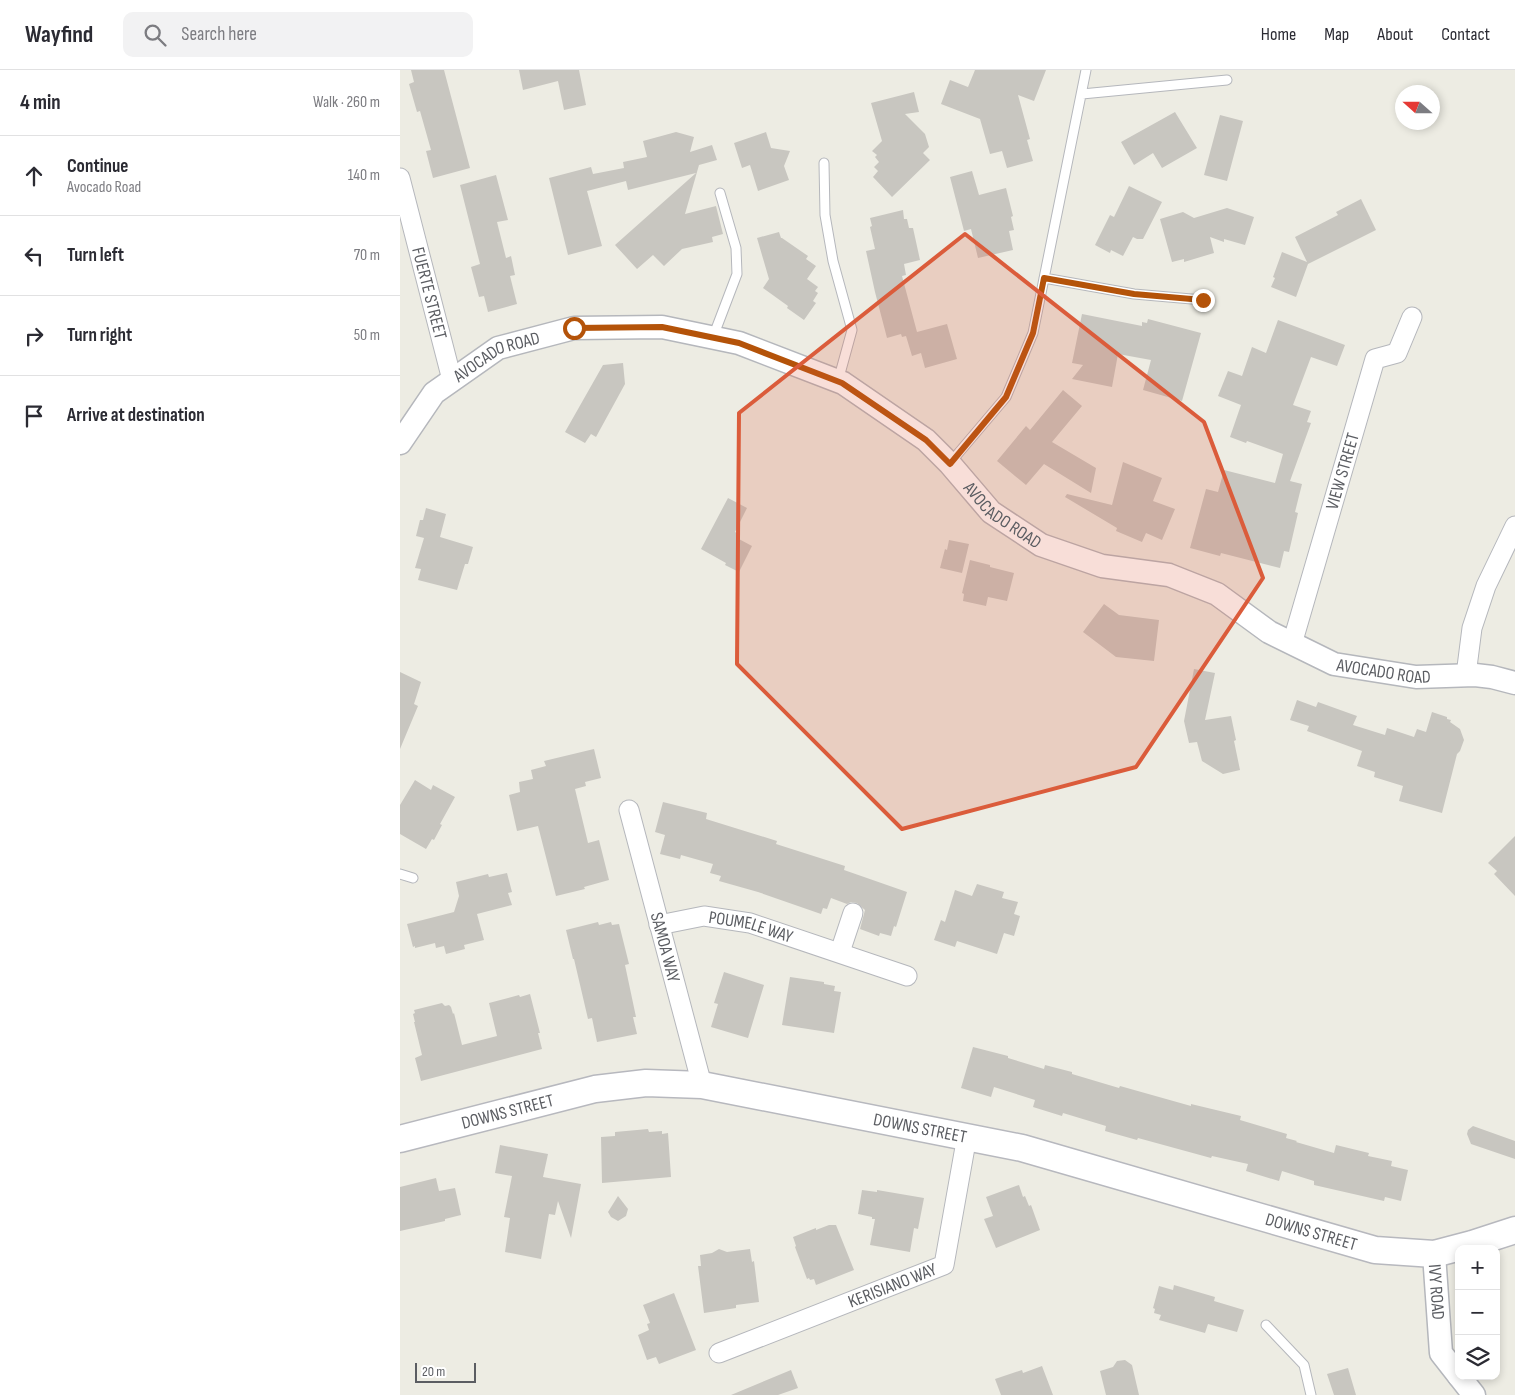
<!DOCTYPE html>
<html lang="en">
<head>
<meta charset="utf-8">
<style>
  body { margin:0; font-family:"Sofia Sans Condensed",sans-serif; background:#f2f2f3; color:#2b2b33 }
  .controls { position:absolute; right:15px; bottom:15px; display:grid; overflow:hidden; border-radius:10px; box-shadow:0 2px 8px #0003 }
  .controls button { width:45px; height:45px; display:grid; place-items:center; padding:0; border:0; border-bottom:1px solid #e1e1e2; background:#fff; color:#2b2b33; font:25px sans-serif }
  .compass { position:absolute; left:995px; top:15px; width:45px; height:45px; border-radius:50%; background:#fff; box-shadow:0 2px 8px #0003; rotate:291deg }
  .scale { position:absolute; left:15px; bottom:12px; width:61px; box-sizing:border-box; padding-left:5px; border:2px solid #5b5d62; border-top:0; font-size:14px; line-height:18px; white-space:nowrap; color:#5b5d62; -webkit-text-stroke:4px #fff; paint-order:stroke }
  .stop { position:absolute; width:15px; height:15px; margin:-11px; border:4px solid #b45309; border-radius:50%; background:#fff }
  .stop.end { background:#b45309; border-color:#fff; box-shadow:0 1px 5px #0008 }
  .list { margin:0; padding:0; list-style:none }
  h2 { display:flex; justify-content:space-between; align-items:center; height:65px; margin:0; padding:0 20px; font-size:21px }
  h2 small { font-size:16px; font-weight:400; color:#7c7c81 }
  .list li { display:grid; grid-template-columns:32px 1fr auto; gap:15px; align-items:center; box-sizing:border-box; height:80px; padding:0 20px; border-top:1px solid #e1e1e2 }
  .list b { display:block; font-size:19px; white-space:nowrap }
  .list p { margin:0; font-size:16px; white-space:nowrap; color:#7c7c81 }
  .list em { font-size:16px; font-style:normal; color:#7c7c81 }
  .icon { flex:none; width:28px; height:28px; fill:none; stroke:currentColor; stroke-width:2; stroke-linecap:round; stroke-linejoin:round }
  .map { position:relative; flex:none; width:1115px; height:1325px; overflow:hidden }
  header { display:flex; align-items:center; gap:30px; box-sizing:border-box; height:70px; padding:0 25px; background:#fff; border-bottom:1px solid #e1e1e2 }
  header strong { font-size:24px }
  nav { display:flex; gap:28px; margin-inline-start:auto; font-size:18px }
  .search { width:350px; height:45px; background:#f2f2f3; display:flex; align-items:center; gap:12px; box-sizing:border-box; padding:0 18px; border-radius:10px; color:#7c7c81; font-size:19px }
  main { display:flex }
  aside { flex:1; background:#fff }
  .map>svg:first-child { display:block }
  .building { fill:#c8c6c0 }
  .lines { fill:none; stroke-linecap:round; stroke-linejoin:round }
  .service-casing { stroke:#b5b7bc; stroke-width:11 }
  .minor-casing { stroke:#b5b7bc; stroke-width:21 }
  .tertiary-casing { stroke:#b5b7bc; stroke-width:25 }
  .secondary-casing { stroke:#b7b8be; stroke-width:29 }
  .service { stroke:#fff; stroke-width:9 }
  .minor { stroke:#fff; stroke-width:19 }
  .tertiary { stroke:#fff; stroke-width:22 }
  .secondary { stroke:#fff; stroke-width:26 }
  .route { stroke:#b45309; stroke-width:6 }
  .marked { fill:#db5c3b; fill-opacity:0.2; stroke:#db5c3b; stroke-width:4; stroke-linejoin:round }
  .labels { text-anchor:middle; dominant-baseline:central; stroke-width:5; stroke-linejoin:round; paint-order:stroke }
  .street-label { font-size:18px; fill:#5b5d62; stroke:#fff }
</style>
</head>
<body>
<header>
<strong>Wayfind</strong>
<div class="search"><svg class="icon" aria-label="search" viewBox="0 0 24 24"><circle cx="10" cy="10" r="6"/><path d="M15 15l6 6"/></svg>Search here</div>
<nav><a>Home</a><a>Map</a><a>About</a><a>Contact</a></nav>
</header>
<main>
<aside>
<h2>4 min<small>Walk · 260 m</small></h2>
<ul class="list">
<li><svg class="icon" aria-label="ahead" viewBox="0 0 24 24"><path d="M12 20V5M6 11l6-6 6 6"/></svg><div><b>Continue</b><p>Avocado Road</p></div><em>140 m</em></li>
<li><svg class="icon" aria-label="left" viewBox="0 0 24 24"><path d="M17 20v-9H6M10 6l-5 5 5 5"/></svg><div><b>Turn left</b></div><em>70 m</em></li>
<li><svg class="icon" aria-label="right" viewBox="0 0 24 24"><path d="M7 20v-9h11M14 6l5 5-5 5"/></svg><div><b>Turn right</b></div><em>50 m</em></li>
<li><svg class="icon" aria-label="arrive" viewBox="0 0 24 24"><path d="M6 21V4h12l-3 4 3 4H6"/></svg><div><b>Arrive at destination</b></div></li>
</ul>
</aside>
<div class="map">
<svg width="1115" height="1325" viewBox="0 0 1115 1325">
  <rect width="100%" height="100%" fill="#edece3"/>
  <path class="building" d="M11,0H44L70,98L33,108L26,81L31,80L20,41L17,42L9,14L14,12Z
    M119,0H179L186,35L164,40L158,11L123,20Z
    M575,0H646L634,31L618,25L630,69L627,70L633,91L607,98L602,81L590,84L580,49L541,34L550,10L568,17Z
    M514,22L519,42L505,44L525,64L529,77L523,83L530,90L492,127L473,107L478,101L474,97L479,92L475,87L477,85L472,81L482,71L471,33Z
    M775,42L797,78L762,98L753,83L734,95L721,72Z
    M820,45L843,51L827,111L804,105Z
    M276,62L294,67L290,82L312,75L317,90L299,95L285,144L316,136L323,164L312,167L313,172L282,179L264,196L253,185L237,199L215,175L296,103L228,120L226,111L187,121L202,176L168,185L149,108L191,97L193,104L224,98L223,92L247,87L243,71Z
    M366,62L371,78L390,81L384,96L389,110L358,121L350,95L342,98L334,73Z
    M572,101L579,125L606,118L613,146L611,147L614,160L609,161L613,180L578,188L571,159L564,161L550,107Z
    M96,105L108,150L97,152L106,188L111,186L115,205L110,206L117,234L88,242L84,226L79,227L71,197L80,194L60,115Z
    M729,116L762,132L743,169H737L733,167L723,186L711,180L710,183L695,175L710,145L714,147Z
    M961,129L976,160L908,194L896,227L871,217L875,208L873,207L882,182L907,192L895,167L938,145L936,142Z
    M827,138L854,147L845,175L824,169V172L810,167L814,183L784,192V189L772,192L760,149L783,142L794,148Z
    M503,140L504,149H507L509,158H513L520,190L504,194L506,205L502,206L517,262L547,254L557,289L525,298L521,283L512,286L506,266L502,267L501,264L487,268L475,222L466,181L475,179L470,157L472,156L470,148Z
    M379,162L381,168H382L408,186L406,189L416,196L407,209L418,217L415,221L418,223L413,231L416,233L404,250L387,238L388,236L363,218L369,209L357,168Z
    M682,244L742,256V252L747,253L748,249L801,263L782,331L743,320L751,290L718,284L712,317L672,309L683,295L672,293Z
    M878,250L945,275L937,296L911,287L893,335L911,341L907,352L911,353L890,411L902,414L895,442L898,443L889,482L884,481L880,498L821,483L820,486L790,478L806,419L818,422L824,400L875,413L883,384L847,371L846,373L830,367L841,335L818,326L828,301L842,306L852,277L866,283Z
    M223,293L225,314L196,367L191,364L185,373L165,362L203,295Z
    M663,320L682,336L652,372L696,398L691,423L644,394L626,415L597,391L626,356L630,360Z
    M723,392L762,408L753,431L775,439L762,470L746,463L742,472L716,461L717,458L665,427L667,424L712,435Z
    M328,428L347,438L335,462L339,464L337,468L352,476L339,502L325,495L326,493L301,479Z
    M26,438L46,444L40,467L73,477L68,494H65L57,520L18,510L21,499L15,498L24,468L16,466L20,450H23Z
    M549,470L569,474L562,503L540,498L545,479L547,480Z
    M570,490L590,495V497L614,503L607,531L588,527L586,536L563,531L564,524L562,523Z
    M704,534L719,545L759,550L754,591L716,587L683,562Z
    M794,599L815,603L805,650L831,646L836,670L834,671L840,700L823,704L802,691L797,672L789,673L784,651Z
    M0,602L21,612L14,634L18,636L0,679Z
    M897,630L916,637L918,632L957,646L953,655L985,665L987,658L1014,667L1017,659L1026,662L1032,642L1047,647V649L1051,650L1050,652L1060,659L1064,670L1060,681L1057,684L1042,743L999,731L1003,716L974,707L975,702L957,696L962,681L907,661L909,656L890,650Z
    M194,679L201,708L185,712L186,716L175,719L188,773L199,770L209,810L184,817L185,819L156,826L138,756L117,761L109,725L120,722L119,712L133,709L131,700L146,696L144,691Z
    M15,710L31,720L33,715L55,727L40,754L42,755L34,770L32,769L26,779L0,764V735Z
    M263,732L307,743L306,749L377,771L376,774L445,796L444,800L507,822L496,857L494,856L491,866L480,863L479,866L460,859L465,840L457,833L451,832L447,834L431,828L427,839L423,838L421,844L358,822L319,811L321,806L310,803L313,794L281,785L280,789L260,784L265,765L255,762Z
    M1115,766V826L1094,804L1097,801L1088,793Z
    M107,803L112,822L108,823L112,835L77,844L84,870L64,875L65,879L46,884L44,876L36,878L35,873L15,878V876L13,877L7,854L54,842L59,826L56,812L88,804L89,807Z
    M577,814L604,822L602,828L618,832L614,844L620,846L614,866L604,863L597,884L557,871L555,877L534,870L541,850L545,852L555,820L572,826Z
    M198,852L199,855L211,852L212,855L219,854L229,894L225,895L236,947H233L237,964L197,972L192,948L188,949L174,889H173L166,860Z
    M324,902L364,915L348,968L311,957L318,934L314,933Z
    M390,907L424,912V914L435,916L434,921L441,922L434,963L382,955Z
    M130,924L140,963H138L142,979L21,1011L15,988L22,985L14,952H15L13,944L15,943L14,940L42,933L45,936L49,935L51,937L53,944L54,943L62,975L97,966L89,933L119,925L120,927Z
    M573,977L608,986V988L644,999L645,995L672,1002V1004L719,1018L720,1016L791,1036V1034L841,1046L840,1050L887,1064L886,1068L897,1071L896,1072L934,1083L936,1075L969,1083L968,1086L992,1091L991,1096L1008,1100L1001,1131L985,1127L984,1131L914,1115V1111L882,1101L879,1111L846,1101L848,1094L812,1086L811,1088L738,1068L737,1070L705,1061L706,1056L663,1043L662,1046L633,1037L635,1030L594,1017L591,1027L561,1018Z
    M1073,1056L1115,1071V1089L1071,1074L1067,1064L1068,1060Z
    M248,1059L249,1062L262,1061V1064L268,1063L271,1107L202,1113L201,1067L215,1066V1062Z
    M100,1075L148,1084L143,1107L181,1114L171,1168L158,1131L155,1145L149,1144L141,1189L105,1182L110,1148L104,1147L112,1106L95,1103Z
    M36,1108L39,1121L55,1118L61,1145L45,1149V1151L0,1161V1117Z
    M619,1115L623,1127L625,1126L629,1136L631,1135L640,1160L596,1178L584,1149L593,1146L586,1127Z
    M462,1120L477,1122V1120L524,1128L518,1159L514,1158L510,1182L470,1175L475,1149H472V1147L458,1144Z
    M218,1126L228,1139L226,1146L218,1151L211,1147L208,1142Z
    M429,1155H436L454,1200L416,1215L414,1209L410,1210L409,1208L407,1209L395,1177L396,1176L393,1167L416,1158V1160Z
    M319,1179L327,1182L350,1179L352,1192L354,1191L359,1232L336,1235V1238L304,1243L298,1196H301L300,1185L312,1183Z
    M774,1215L815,1227L814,1231L844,1240L837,1262L808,1254L805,1263L759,1250L761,1245L754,1243L755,1239L753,1238L759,1216L773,1220Z
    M274,1223L296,1280L259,1294L256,1287L247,1290L238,1265L249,1260L247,1254L250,1253L243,1235Z
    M725,1290L732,1295L739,1325H706L700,1301L713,1297L717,1291Z
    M642,1296L653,1325H601L595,1309L622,1300L623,1303Z
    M948,1298L956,1325H934L927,1304Z
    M391,1300L398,1318L378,1325H331Z"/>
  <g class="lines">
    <g class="service-casing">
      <path id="service" d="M682,24L827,10
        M424,93L425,145L433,191L452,260L438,311
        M644,208L734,224L803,230
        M313,267L337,204L336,178L320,123
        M550,393L606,327L633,263L686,0
        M0,804L13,808
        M866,1255L904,1295L911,1325"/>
    </g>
    <g class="minor-casing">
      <g id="minor">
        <path id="s1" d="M0,108L52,310"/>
        <path id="s2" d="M892,574L975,289L997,283L1012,247"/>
        <path d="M1066,605L1072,558L1086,516L1115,456"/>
        <path id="s3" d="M229,740L302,1015"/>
        <path id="s4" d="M259,855L304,846L350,853L507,906"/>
        <path d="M440,882L453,843"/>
        <path id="s5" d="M319,1283L544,1195L567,1066"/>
      </g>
    </g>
    <g class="tertiary-casing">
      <g id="tertiary">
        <path id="s6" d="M0,373L34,323L98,278L174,258L262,257L339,273L443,313L526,370L550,394L591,442L641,475L702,496L769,505L817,524L869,562L934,594L1016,607L1075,605L1092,607L1115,613"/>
        <path id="s7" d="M1034,1184L1041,1283L1059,1306"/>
        <path d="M1059,1306L1074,1325"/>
      </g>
    </g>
    <g class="secondary-casing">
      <g id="secondary">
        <path id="s8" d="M0,1069L195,1019L246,1013L302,1015L622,1078L975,1180L1034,1184L1072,1174L1115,1160"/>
      </g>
    </g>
    <use href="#service" class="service"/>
    <use href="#minor" class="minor"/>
    <use href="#tertiary" class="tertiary"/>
    <use href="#secondary" class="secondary"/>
  </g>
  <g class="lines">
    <path class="route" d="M174,258L262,257L339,273L442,313L526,370L550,394L606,327L633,263L644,208L734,224L803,230"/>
  </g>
  <path class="marked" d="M565,164L804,352L863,508L736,697L502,759L337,594L339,343Z"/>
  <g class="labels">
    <g class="street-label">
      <text stroke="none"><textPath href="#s1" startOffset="119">FUERTE STREET</textPath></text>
      <text stroke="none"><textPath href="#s6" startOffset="134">AVOCADO ROAD</textPath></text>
      <text stroke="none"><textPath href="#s2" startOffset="180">VIEW STREET</textPath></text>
      <text stroke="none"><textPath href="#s6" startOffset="704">AVOCADO ROAD</textPath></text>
      <text stroke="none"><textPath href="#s6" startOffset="1124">AVOCADO ROAD</textPath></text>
      <text stroke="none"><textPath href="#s4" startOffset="94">POUMELE WAY</textPath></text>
      <text stroke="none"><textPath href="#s3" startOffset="142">SAMOA WAY</textPath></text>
      <text stroke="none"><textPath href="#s8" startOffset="111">DOWNS STREET</textPath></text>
      <text stroke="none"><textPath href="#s8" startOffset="531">DOWNS STREET</textPath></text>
      <text stroke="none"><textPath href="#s8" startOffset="936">DOWNS STREET</textPath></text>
      <text stroke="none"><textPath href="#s5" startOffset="186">KERISIANO WAY</textPath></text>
      <text stroke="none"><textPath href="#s7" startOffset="38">IVY ROAD</textPath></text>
    </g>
  </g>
</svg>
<div class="controls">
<button>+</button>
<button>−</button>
<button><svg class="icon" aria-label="layers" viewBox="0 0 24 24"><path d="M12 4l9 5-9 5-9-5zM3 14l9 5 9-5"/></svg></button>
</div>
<svg class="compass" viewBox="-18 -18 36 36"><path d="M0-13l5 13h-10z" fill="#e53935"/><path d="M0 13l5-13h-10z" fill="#7c7c81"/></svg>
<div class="scale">20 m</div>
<div class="stop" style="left:174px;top:258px"></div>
<div class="stop end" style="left:803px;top:230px"></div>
</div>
</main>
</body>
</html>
